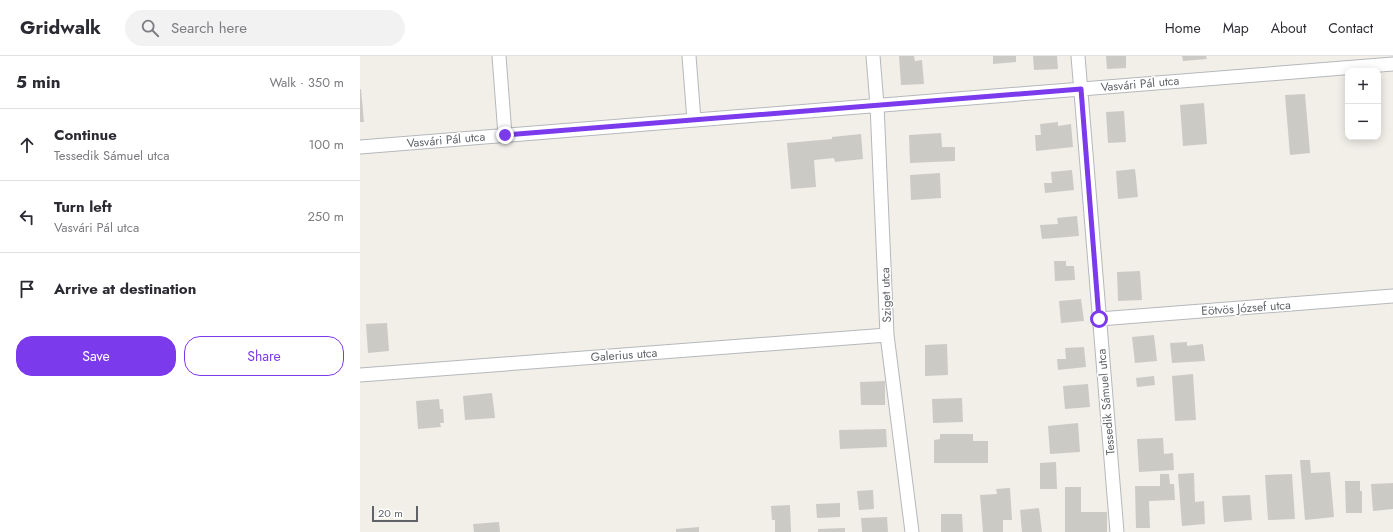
<!DOCTYPE html>
<html lang="en">
<head>
<meta charset="utf-8">
<style>
  body { margin:0; font-family:Jost,sans-serif; background:#f2f2f3; color:#2b2b33 }
  .controls { position:absolute; right:12px; top:12px; display:grid; overflow:hidden; border-radius:8px; box-shadow:0 2px 10px #0003 }
  .controls button { width:36px; height:36px; display:grid; place-items:center; padding:0; border:0; border-bottom:1px solid #e1e1e2; background:#fff; color:#2b2b33; font:20px sans-serif }
  .scale { position:absolute; left:12px; bottom:10px; width:46px; box-sizing:border-box; padding-left:4px; border:2px solid #5f6368; border-top:0; font-size:11px; line-height:14px; white-space:nowrap; color:#5f6368; -webkit-text-stroke:3px #fff; paint-order:stroke }
  .stop { position:absolute; width:12px; height:12px; margin:-9px; border:3px solid #7c3aed; border-radius:50%; background:#fff }
  .stop.end { background:#7c3aed; border-color:#fff; box-shadow:0 1px 4px #0008 }
  .list { margin:0; padding:0; list-style:none }
  h2 { display:flex; justify-content:space-between; align-items:center; height:52px; margin:0; padding:0 16px; font-size:17px }
  h2 small { font-size:13px; font-weight:400; color:#7c7c81 }
  .list li { display:grid; grid-template-columns:26px 1fr auto; gap:12px; align-items:center; box-sizing:border-box; height:72px; padding:0 16px; border-top:1px solid #e1e1e2 }
  .list b { display:block; font-size:15px; white-space:nowrap }
  .list p { margin:0; font-size:13px; white-space:nowrap; color:#7c7c81 }
  .list em { font-size:13px; font-style:normal; color:#7c7c81 }
  .actions { display:flex; gap:8px; padding:12px 16px }
  .actions a { flex:1; padding:9px 0; border:1px solid #7c3aed; border-radius:16px; text-align:center; font-size:14px; color:#7c3aed }
  .actions .main { background:#7c3aed; color:#fff }
  .icon { flex:none; width:22px; height:22px; fill:none; stroke:currentColor; stroke-width:2; stroke-linecap:round; stroke-linejoin:round }
  .map { position:relative; flex:none; width:1033px; height:476px; overflow:hidden }
  header { display:flex; align-items:center; gap:24px; box-sizing:border-box; height:56px; padding:0 20px; background:#fff; border-bottom:1px solid #e1e1e2 }
  header strong { font-size:19px }
  nav { display:flex; gap:22px; margin-inline-start:auto; font-size:14px }
  .search { width:280px; height:36px; background:#f2f2f3; display:flex; align-items:center; gap:10px; box-sizing:border-box; padding:0 14px; border-radius:22px; color:#7c7c81; font-size:15px }
  main { display:flex }
  aside { flex:1; background:#fff }
  .map>svg:first-child { display:block }
  .building { fill:#cccac5 }
  .lines { fill:none; stroke-linecap:round; stroke-linejoin:round }
  .street-casing { stroke:#b5b8bc; stroke-width:15 }
  .street { stroke:#fff; stroke-width:13 }
  .route { stroke:#7c3aed; stroke-width:5 }
  .labels { text-anchor:middle; dominant-baseline:central; stroke-width:3; stroke-linejoin:round; paint-order:stroke }
  .street-label { font-size:12px; fill:#5f6368; stroke:#fff }
</style>
</head>
<body>
<header>
<strong>Gridwalk</strong>
<div class="search"><svg class="icon" aria-label="search" viewBox="0 0 24 24"><circle cx="10" cy="10" r="6"/><path d="M15 15l6 6"/></svg>Search here</div>
<nav><a>Home</a><a>Map</a><a>About</a><a>Contact</a></nav>
</header>
<main>
<aside>
<h2>5 min<small>Walk · 350 m</small></h2>
<ul class="list">
<li><svg class="icon" aria-label="ahead" viewBox="0 0 24 24"><path d="M12 20V5M6 11l6-6 6 6"/></svg><div><b>Continue</b><p>Tessedik Sámuel utca</p></div><em>100 m</em></li>
<li><svg class="icon" aria-label="left" viewBox="0 0 24 24"><path d="M17 20v-9H6M10 6l-5 5 5 5"/></svg><div><b>Turn left</b><p>Vasvári Pál utca</p></div><em>250 m</em></li>
<li><svg class="icon" aria-label="arrive" viewBox="0 0 24 24"><path d="M6 21V4h12l-3 4 3 4H6"/></svg><div><b>Arrive at destination</b></div></li>
</ul>
<div class="actions"><a class="main">Save</a><a>Share</a></div>
</aside>
<div class="map">
<svg width="1033" height="476" viewBox="0 0 1033 476">
  <rect width="100%" height="100%" fill="#f1efe8"/>
  <path class="building" d="M539,0H554L555,5L562,4L564,28L541,29Z
    M633,0H656V6L633,8Z
    M673,0H697L698,13L674,14Z
    M746,0H766V12L747,13Z
    M822,0H846L847,3L823,5Z
    M0,33H1L4,66H0Z
    M945,38L950,97L930,99L925,39Z
    M844,47L847,88L823,90L820,49Z
    M764,55L766,86L748,87L746,56Z
    M698,66V70L711,68L713,91L676,95L675,79H681L680,68Z
    M581,77L582,91H595V105L550,107L549,79Z
    M501,78L503,103L475,106L474,102L454,104L456,131L431,133L427,87L472,83V81Z
    M775,113L778,141L758,143L756,115Z
    M712,114L714,134L685,137L684,127H692L691,116Z
    M580,117L581,142L551,144L550,119Z
    M717,160L719,180L682,183L680,169L698,168L697,162Z
    M694,205H706V210H714L715,224L695,225Z
    M780,215L782,244L758,245L757,216Z
    M721,243L724,265L701,267L699,245Z
    M27,267L29,295L8,297L6,268Z
    M794,279L797,305L775,307L772,281Z
    M827,286V290L843,288L845,305L812,307L810,287Z
    M587,288L588,319L565,320V289Z
    M724,291L726,311L698,314L697,303H706L705,292Z
    M833,318L836,364L815,365L812,320Z
    M794,320L795,329L777,331L776,322Z
    M525,325V349H501L500,326Z
    M728,328L730,351L705,353L703,330Z
    M132,337L135,362L105,364L103,340Z
    M602,342L603,366L573,367L572,343Z
    M79,343L80,353H83L84,367H80L81,371L58,373L56,345Z
    M718,367L720,396L690,398L688,370Z
    M526,373L527,391L480,393L479,374Z
    M580,378H613V385H628V407H574V384L580,383Z
    M803,382L804,398L813,397L814,414L779,416L777,383Z
    M940,404H950L951,417L970,416L974,461L945,464Z
    M696,406L697,433H680V407Z
    M834,417L835,446L844,445L845,468L822,470L818,418Z
    M800,418H809L810,428H814L815,444L789,445L790,472H776L775,430H800Z
    M932,418L935,463L908,464L905,419Z
    M985,425H1000V435H1002V457H986Z
    M1033,427V453L1013,455L1011,428Z
    M705,431H721V456H747V476H705Z
    M650,432L652,464H643V476H623L620,439L637,438L636,433Z
    M513,434L514,453L499,454L497,435Z
    M890,439L892,464L864,466L862,440Z
    M480,447V461L457,462L456,448Z
    M430,449L431,476H415V464H412L411,450Z
    M679,452L682,476H662L660,454Z
    M581,458H602L603,476H581Z
    M527,461L528,476H502L501,462Z
    M139,466L140,476H114L113,468Z
    M339,471V476H316V473Z
    M485,472V476H458V473Z"/>
  <g class="lines">
    <g class="street-casing">
      <path id="street" d="M139,0L145,79
        M329,0L334,64
        M513,0L517,49L527,279L552,476
        M718,0L757,476
        M0,91L1033,8
        M739,263L1033,240
        M0,319L527,279"/>
    </g>
    <use href="#street" class="street"/>
  </g>
  <g class="lines">
    <path class="route" d="M145,79L721,33L739,263"/>
  </g>
  <g class="labels">
    <g class="street-label">
      <text transform="translate(780 28) rotate(-5)">Vasvári Pál utca</text>
      <text transform="translate(86 84) rotate(-5)">Vasvári Pál utca</text>
      <text transform="translate(526 239) rotate(-92)">Sziget utca</text>
      <text transform="translate(886 252) rotate(-4)">Eötvös József utca</text>
      <text transform="translate(264 299) rotate(-4)">Galerius utca</text>
      <text transform="translate(746 346) rotate(-95)">Tessedik Sámuel utca</text>
    </g>
  </g>
</svg>
<div class="controls">
<button>+</button>
<button>−</button>
</div>
<div class="scale">20 m</div>
<div class="stop" style="left:739px;top:263px"></div>
<div class="stop end" style="left:145px;top:79px"></div>
</div>
</main>
</body>
</html>
